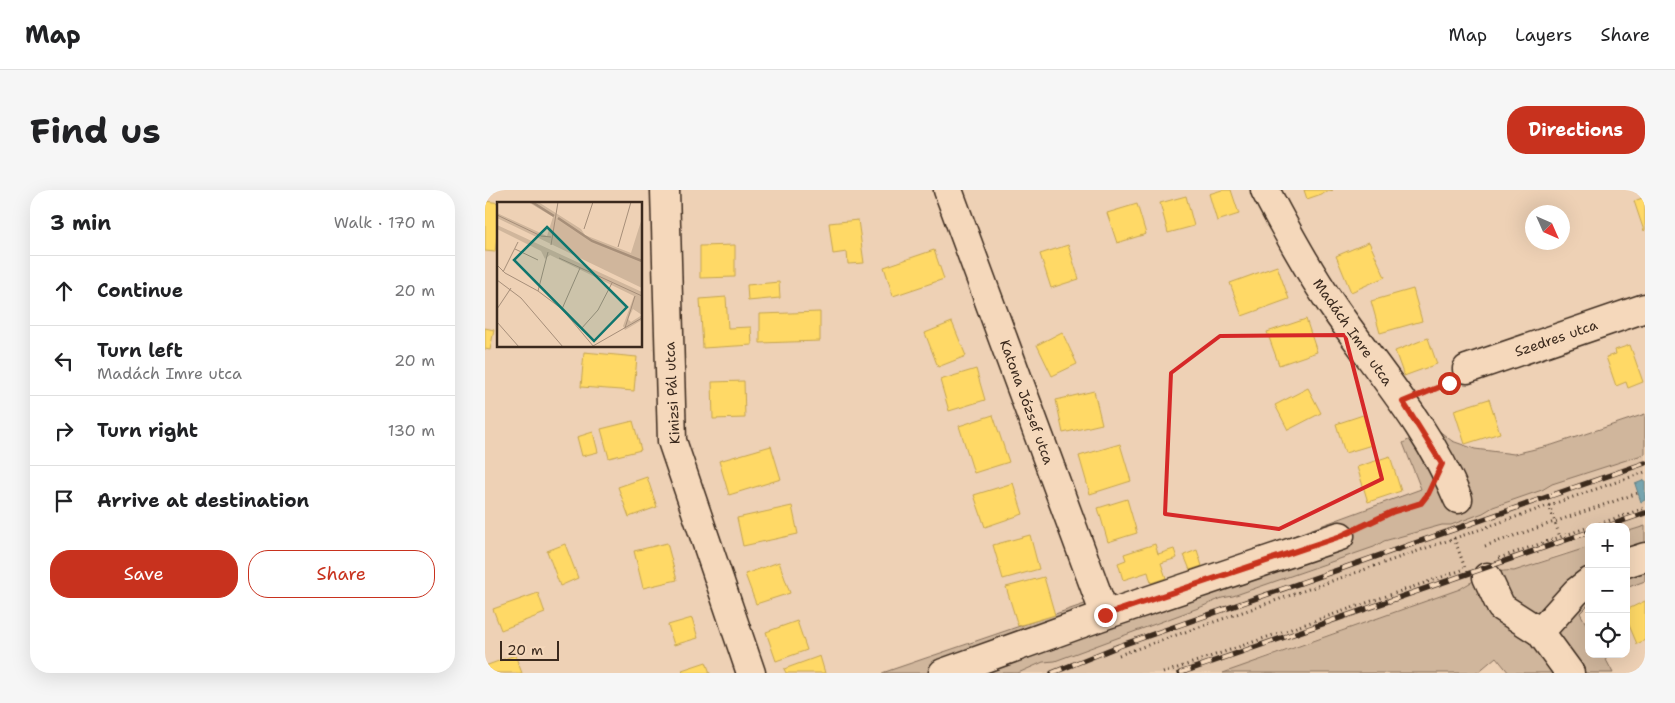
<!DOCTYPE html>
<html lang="en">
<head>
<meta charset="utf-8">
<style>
  body { margin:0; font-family:"Shantell Sans",sans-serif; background:#f6f6f6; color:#202124 }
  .controls { position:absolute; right:15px; bottom:15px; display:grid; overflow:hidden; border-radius:10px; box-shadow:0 5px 20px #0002 }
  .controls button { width:45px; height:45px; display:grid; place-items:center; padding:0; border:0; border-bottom:1px solid #e0e0e0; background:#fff; color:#202124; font:25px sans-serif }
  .compass { position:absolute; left:1040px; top:15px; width:45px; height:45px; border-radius:50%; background:#fff; box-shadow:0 5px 20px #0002; rotate:135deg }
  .scale { position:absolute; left:15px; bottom:12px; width:59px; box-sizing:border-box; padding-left:5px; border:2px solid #3b2a1e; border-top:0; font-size:14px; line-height:18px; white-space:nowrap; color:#3b2a1e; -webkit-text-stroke:4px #f5d8bb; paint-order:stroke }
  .stop { position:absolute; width:15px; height:15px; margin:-11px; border:4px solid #c8321e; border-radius:50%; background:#fff }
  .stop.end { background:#c8321e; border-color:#fff; box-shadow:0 1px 5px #0008 }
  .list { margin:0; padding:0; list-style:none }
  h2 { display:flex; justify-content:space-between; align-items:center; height:65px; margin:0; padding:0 20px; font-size:21px }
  h2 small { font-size:16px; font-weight:400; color:#757577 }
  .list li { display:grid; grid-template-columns:32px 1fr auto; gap:15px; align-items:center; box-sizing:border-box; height:70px; padding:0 20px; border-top:1px solid #e0e0e0 }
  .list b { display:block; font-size:19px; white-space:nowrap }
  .list p { margin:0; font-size:16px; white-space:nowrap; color:#757577 }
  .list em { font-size:16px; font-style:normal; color:#757577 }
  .actions { display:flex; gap:10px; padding:15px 20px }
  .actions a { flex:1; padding:11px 0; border:1px solid #c8321e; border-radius:20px; text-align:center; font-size:18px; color:#c8321e }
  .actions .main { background:#c8321e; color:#fff }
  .icon { flex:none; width:28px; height:28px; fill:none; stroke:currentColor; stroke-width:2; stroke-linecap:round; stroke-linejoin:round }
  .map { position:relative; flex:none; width:1160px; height:483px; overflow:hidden; border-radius:20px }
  header { display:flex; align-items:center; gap:30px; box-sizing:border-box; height:70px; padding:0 25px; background:#fff; border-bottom:1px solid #e0e0e0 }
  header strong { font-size:24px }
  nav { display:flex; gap:28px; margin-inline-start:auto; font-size:18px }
  .intro { display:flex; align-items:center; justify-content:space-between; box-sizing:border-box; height:120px; padding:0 30px }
  h1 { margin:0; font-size:35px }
  .button { padding:12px 22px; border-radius:20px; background:#c8321e; color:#fff; font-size:18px; font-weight:700 }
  main { display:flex; gap:30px; padding:0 30px }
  aside { flex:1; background:#fff; border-radius:20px; box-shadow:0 5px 20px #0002 }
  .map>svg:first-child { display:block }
  .built { fill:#dfc3a8 }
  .green { fill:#d0b69c; stroke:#86705d }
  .homes { fill:#ffd966; stroke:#c4a450 }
  .public { fill:#76a5af; stroke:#648084 }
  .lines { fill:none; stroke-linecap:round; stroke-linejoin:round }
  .minor-casing { stroke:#3b2a1e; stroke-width:31 }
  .path { stroke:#3b2a1e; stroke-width:3; stroke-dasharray:1 4; stroke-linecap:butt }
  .minor { stroke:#f5d8bb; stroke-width:28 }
  .rail-casing { stroke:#3b2a1e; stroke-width:5.5 }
  .rail { stroke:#f5d8bb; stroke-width:4; stroke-dasharray:11; stroke-linecap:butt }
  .route { stroke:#c8321e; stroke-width:6 }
  .marked { fill:none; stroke:#d62828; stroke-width:4; stroke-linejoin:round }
  .labels { text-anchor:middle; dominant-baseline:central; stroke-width:5; stroke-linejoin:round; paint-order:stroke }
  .street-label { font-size:14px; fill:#3b2a1e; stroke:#f5d8bb }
  .inset-river { fill:none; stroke:#a78f79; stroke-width:2.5 }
  .inset-road { fill:none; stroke:#a68e79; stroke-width:1 }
  .view { fill:#0f766e; fill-opacity:0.15; stroke:#0f766e; stroke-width:2.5 }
  .inset-edge { fill:none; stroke:#3b2a1e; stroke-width:2.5 }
</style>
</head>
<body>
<header>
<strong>Map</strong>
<nav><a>Map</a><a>Layers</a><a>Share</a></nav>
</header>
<div class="intro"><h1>Find us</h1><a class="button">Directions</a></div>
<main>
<aside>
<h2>3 min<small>Walk · 170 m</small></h2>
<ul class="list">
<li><svg class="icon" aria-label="ahead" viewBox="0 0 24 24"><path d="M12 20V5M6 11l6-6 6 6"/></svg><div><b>Continue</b></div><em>20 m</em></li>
<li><svg class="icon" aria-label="left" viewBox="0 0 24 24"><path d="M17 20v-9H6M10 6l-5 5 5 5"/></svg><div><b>Turn left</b><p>Madách Imre utca</p></div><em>20 m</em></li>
<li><svg class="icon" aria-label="right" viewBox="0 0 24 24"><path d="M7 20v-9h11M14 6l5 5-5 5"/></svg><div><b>Turn right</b></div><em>130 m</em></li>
<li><svg class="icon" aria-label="arrive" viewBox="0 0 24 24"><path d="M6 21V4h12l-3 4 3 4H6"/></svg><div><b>Arrive at destination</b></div></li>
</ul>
<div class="actions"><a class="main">Save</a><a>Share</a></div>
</aside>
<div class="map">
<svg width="1160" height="483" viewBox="0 0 1160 483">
  <rect width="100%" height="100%" fill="#eed1b5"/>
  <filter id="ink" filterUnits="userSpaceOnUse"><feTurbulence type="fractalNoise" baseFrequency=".02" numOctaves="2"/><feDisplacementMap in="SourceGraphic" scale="10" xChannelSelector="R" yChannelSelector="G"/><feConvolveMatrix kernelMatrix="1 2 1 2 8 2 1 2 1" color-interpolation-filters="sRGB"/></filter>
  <g filter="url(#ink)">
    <path class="built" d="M1160,264V336L1141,342V337H1104V357L1099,359L1077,364L1029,381L1018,380L987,391L975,399L774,469L764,475L741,483H533L558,472L570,471L716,417L737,408L748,406L889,357L899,351L957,334L966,335L998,323L1008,317L1057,300L1067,294Z"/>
    <path class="green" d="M1160,224V264L1067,294L1057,300L1008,317L998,323L966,335H957L899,351L889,357L748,406L737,408L716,417L570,471L558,472L533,483H397L629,404L631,411L936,299L918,253L948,236L967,251L990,259L1029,264L1067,255Z
      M1160,336V391L1141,398V342Z
      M1104,357V414L1095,423L1104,439V464H1118L1128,483H1024L1011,467L992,483H738L975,399C990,389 1010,379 1029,381Z"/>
    <path class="homes" d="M737,0H746L754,24L732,31L724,4Z
      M819,0H848L822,9Z
      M701,6L709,36L683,43L675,13Z
      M1160,7V40L1159,41L1149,11Z
      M0,11L16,13L14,14V33L10,62L0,61Z
      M652,14L661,44L632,53L622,23Z
      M373,30L379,73L363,74L362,62L348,64L344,33Z
      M884,52L900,87L866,102L851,66Z
      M250,55V87L215,88V56Z
      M583,55L594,89L566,98L555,64Z
      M449,60L459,89L408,106L399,77Z
      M792,76L804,109L757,126L745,93Z
      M294,92L295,108L263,111L262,95Z
      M928,99L937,131L895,143L886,111Z
      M241,107L243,138L266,137L267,155L218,158L215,109Z
      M335,122V151L275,153V124Z
      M821,129L832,162L794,175L782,142Z
      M467,132L481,166L453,177L440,143Z
      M0,138L9,140L5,160L0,159Z
      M577,142L592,174L567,186L552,155Z
      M943,148L952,174L919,186L910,161Z
      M1145,155L1158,192L1143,198L1141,192L1131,196L1121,167L1131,164L1130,160Z
      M99,162L152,167L149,201L96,197Z
      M491,179L500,210L464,221L455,190Z
      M259,191L260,228L228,229L227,192Z
      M823,198L836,223L803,240L790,215Z
      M609,201L617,234L578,243L571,210Z
      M1004,209L1015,243L980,254L969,220Z
      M508,225L524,272L489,283L474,236Z
      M878,225L887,255L860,263L851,234Z
      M148,231L156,260L124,268L116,239Z
      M108,242L113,262L97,266L92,247Z
      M635,254L646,291L605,304L594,266Z
      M286,256L296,289L244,305L234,271Z
      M905,266L916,301L883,312L872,277Z
      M162,287L172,317L144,327L133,297Z
      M528,293L538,324L500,337L489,305Z
      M642,309L652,343L623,352L613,318Z
      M307,316L313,344L258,356L252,328Z
      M545,345L554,379L518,389L508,355Z
      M182,353L192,390L158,398L149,361Z
      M80,354L93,388L75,396L62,361Z
      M670,354L673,364L689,359L692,368L676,373L681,388L666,393L663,382L638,390L633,373L641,370L639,364Z
      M712,360L717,376L705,380L699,365Z
      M294,372L305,403L271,414L260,384Z
      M559,387L570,425L533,436L521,397Z
      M53,403L60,423L16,440L8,419Z
      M1160,411V450L1152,454L1141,428V420Z
      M207,428L213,448L189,455L183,435Z
      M312,431L322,460L291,471L281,442Z
      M30,465L37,483H0V476Z
      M335,466L340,483H301L299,479Z
      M221,472L225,483H198L197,480Z"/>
    <path class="public" d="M1160,290V310L1156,312L1150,294Z"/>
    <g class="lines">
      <g class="minor-casing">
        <path id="minor" d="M180,0L187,251L266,483
          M463,0L620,425
          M780,0C801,40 823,81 849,118C892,180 944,238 973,309
          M982,179L1160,118
          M1141,373L1160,367
          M1002,387L1016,417L1055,442L1085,483
          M1055,442L1091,402L1104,392
          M458,483L620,425L855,346"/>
      </g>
      <path class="path" d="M940,203L964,193
        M1064,315L1075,347
        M876,336L907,322L936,313L944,301
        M1105,337L1160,318
        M969,348L980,378
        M1000,356L1153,303
        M1014,368L1104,337
        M634,465L1160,282
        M678,483L980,379"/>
      <use href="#minor" class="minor"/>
      <g class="rail-casing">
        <path id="rail" d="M1120,337L1160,323
          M567,483L634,456L1160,273
          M695,483L1104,342"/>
      </g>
      <use href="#rail" class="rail"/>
    </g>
  </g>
  <g class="lines" filter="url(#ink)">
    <path class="route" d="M620,425L856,346L907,322L936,313L943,304L957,274L918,212L964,193"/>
  </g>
  <path class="marked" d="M860,145L897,289L794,339L680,324L686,183L735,146Z"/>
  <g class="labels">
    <g class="street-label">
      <text transform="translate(868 142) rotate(55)">Madách Imre utca</text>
      <text transform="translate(1071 148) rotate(-19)">Szedres utca</text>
      <text transform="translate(187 203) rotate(-93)">Kinizsi Pál utca</text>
      <text transform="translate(542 212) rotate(70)">Katona József utca</text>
    </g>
  </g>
  <g transform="translate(12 12)">
    <rect width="145" height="145" fill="#eed1b5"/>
    <path d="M31,0L43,1L84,27L88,33L134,51L145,16V86L0,16V11L50,34L56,15ZM0,23L145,90V113L136,107L131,117L134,120L145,113V118L128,128L126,124L137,94L53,53L48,57L44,49L0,27Z" fill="#d0b69c"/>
    <path class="inset-river" d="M35,0L57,14M61,16L95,39L145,59"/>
    <path class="inset-road" d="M0,13L44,34L54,35M87,27L96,0M54,43L61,0M121,45L134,0M18,47L41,58M62,56L145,94M0,63L8,71L41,89L65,107L97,145M6,70L21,40M0,78L24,96L66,145M41,89L51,50M0,107L14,86M65,107L83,66M0,120L22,145M128,126L138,94M84,127L101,108L115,81M96,144L145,116"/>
    <path class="view" d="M50,25L130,105L97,139L17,58Z"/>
    <rect width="145" height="145" class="inset-edge"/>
  </g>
</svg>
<div class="controls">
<button>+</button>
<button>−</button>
<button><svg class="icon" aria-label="locate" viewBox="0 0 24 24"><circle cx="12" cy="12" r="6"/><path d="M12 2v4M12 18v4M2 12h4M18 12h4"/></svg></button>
</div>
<svg class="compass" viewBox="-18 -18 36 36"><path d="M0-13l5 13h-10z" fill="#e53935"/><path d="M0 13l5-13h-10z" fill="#757577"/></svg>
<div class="scale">20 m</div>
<div class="stop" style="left:964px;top:193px"></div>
<div class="stop end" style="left:620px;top:425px"></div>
</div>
</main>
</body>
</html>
